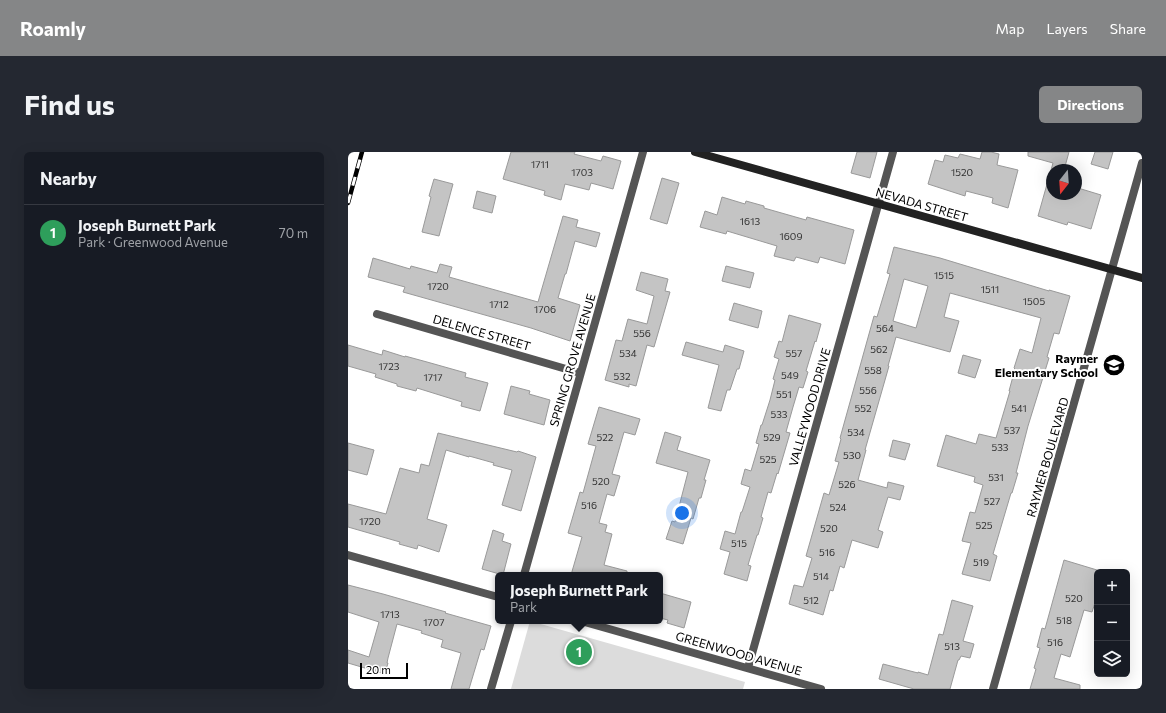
<!DOCTYPE html>
<html lang="en">
<head>
<meta charset="utf-8">
<style>
  body { margin:0; font-family:Commissioner,sans-serif; background:#242831; color:#f1f3f6 }
  .controls { position:absolute; right:12px; bottom:12px; display:grid; overflow:hidden; border-radius:6px; box-shadow:0 4px 16px #0002 }
  .controls button { width:36px; height:36px; display:grid; place-items:center; padding:0; border:0; border-bottom:1px solid #363941; background:#171b24; color:#f1f3f6; font:20px sans-serif }
  .compass { position:absolute; left:698px; top:12px; width:36px; height:36px; border-radius:50%; background:#171b24; box-shadow:0 4px 16px #0002; rotate:197deg }
  .scale { position:absolute; left:12px; bottom:10px; width:48px; box-sizing:border-box; padding-left:4px; border:2px solid #000; border-top:0; font-size:11px; line-height:14px; white-space:nowrap; color:#000; -webkit-text-stroke:3px #fff; paint-order:stroke }
  .you { position:absolute; left:334px; top:361px; width:14px; height:14px; margin:-10px; border:3px solid #fff; border-radius:50%; background:#1a73e8; box-shadow:0 0 0 6px #1a73e833 }
  .badge { display:grid; place-items:center; width:26px; height:26px; border-radius:50%; background:#858687; color:#fff; font-size:13px; font-weight:700 }
  .pin { position:absolute; translate:-50% -50%; border:2px solid #fff; box-shadow:0 1px 4px #0006 }
  .popup { position:absolute; left:147px; top:420px; width:168px; height:52px; box-sizing:border-box; display:grid; place-content:center; border-radius:6px; background:#171b24; filter:drop-shadow(0 1px 3px #0005); font-size:13px; white-space:nowrap; color:#9ea1a6 }
  .popup b { font-size:15px; color:#f1f3f6 }
  .popup::after { content:''; position:absolute; left:50%; top:100%; margin-left:-8px; border:8px solid transparent; border-top-color:#171b24 }
  .list { margin:0; padding:0; list-style:none }
  h2 { display:flex; justify-content:space-between; align-items:center; height:52px; margin:0; padding:0 16px; font-size:17px }
  h2 small { font-size:13px; font-weight:400; color:#9ea1a6 }
  .list li { display:grid; grid-template-columns:26px 1fr auto; gap:12px; align-items:center; box-sizing:border-box; height:56px; padding:0 16px; border-top:1px solid #363941 }
  .list b { display:block; font-size:15px; white-space:nowrap }
  .list p { margin:0; font-size:13px; white-space:nowrap; color:#9ea1a6 }
  .list em { font-size:13px; font-style:normal; color:#9ea1a6 }
  .icon { flex:none; width:22px; height:22px; fill:none; stroke:currentColor; stroke-width:2; stroke-linecap:round; stroke-linejoin:round }
  .map { position:relative; flex:none; width:794px; height:537px; overflow:hidden; border-radius:6px }
  header { display:flex; align-items:center; gap:24px; box-sizing:border-box; height:56px; padding:0 20px; background:#858687; color:#fff }
  header strong { font-size:19px }
  nav { display:flex; gap:22px; margin-inline-start:auto; font-size:14px }
  .intro { display:flex; align-items:center; justify-content:space-between; box-sizing:border-box; height:96px; padding:0 24px }
  h1 { margin:0; font-size:28px }
  .button { padding:10px 18px; border-radius:6px; background:#858687; color:#fff; font-size:14px; font-weight:700 }
  main { display:flex; gap:24px; padding:0 24px }
  aside { flex:1; background:#171b24; border-radius:6px; box-shadow:0 4px 16px #0002 }
  .map>svg:first-child { display:block }
  .green { fill:#dcdcdc }
  .building { fill:#c4c4c4; stroke:#999; fill-rule:evenodd }
  .lines { fill:none; stroke-linecap:round; stroke-linejoin:round }
  .street { stroke:#555; stroke-width:8 }
  .secondary { stroke:#222; stroke-width:8 }
  .rail-casing { stroke:#000; stroke-width:4.5 }
  .rail { stroke:#fff; stroke-width:3; stroke-dasharray:9; stroke-linecap:butt }
  .labels { text-anchor:middle; dominant-baseline:central; stroke-width:4; stroke-linejoin:round; paint-order:stroke }
  .number-label { font-size:10px; fill:#313131 }
  .street-label { font-size:12px; fill:#000; stroke:#fff }
  .poi-label { font-size:12px; font-weight:bold; fill:#000; stroke:#fff; text-anchor:end }
</style>
</head>
<body>
<header>
<strong>Roamly</strong>
<nav><a>Map</a><a>Layers</a><a>Share</a></nav>
</header>
<div class="intro"><h1>Find us</h1><a class="button">Directions</a></div>
<main>
<aside>
<h2>Nearby<small></small></h2>
<ul class="list">
<li><span class="badge" style="background:#2e9e5b">1</span><div><b>Joseph Burnett Park</b><p>Park · Greenwood Avenue</p></div><em>70 m</em></li>
</ul>
</aside>
<div class="map">
<svg width="794" height="537" viewBox="0 0 794 537">
  <rect width="100%" height="100%" fill="#fff"/>
  <path class="green" d="M182,469L397,530L395,537H163Z"/>
  <path class="building" d="M163,0H227L226,2L253,9L255,4L273,9L265,37L243,31L241,38L217,32L213,48L196,43L197,39L155,27Z
    M509,0H529L522,26L503,21Z
    M634,0H643L651,2L649,13L670,18L660,56L644,51L645,46L618,39L617,44L580,32L587,8L595,10L597,3L610,6L612,2L632,7Z
    M680,0H721L716,18H704V42H728V27L732,28L730,36L753,43L743,77L720,70L719,73L690,64L705,11L680,4Z
    M747,0H765L760,17L743,12Z
    M314,26L331,31L319,72L302,67Z
    M86,27L105,32L91,84L74,80L83,45L81,44Z
    M129,39L148,44L144,61L125,56Z
    M374,45L397,52L398,49L416,54V56L458,68L459,65L506,78L497,112L472,105L470,111L448,105L446,109L426,104L429,94L379,79L378,82L352,75L357,59L369,63Z
    M215,64L230,68L228,75L252,81L248,95L227,89L218,122H217L210,146L232,153L222,189L183,176L55,140L57,135L20,125L25,106L62,117L63,114L89,121L92,112L104,115L101,125L190,150Z
    M546,95L592,106L701,139V138L722,144L711,182L706,181L699,205L701,206L680,274L668,321H670L664,341H663L645,402L649,404L642,429L614,422L623,391L614,389L622,360L627,361L635,333L626,330L627,325L589,314L598,283L628,292L631,282L648,286L662,239H661L667,217L666,216L672,197L684,201L693,166L602,141L596,165L611,169L602,200L548,185L540,214H541L517,298H518L510,328L539,336L540,330L556,334L552,348L540,345L530,378L535,380L530,396L504,388L496,416L492,414L485,439L482,438L475,463L441,452L446,433L455,435L464,406L458,404L476,341L481,343L491,310L487,309L493,287L492,286L526,164L529,165L542,122L539,121ZM556,127L580,134L568,176L545,169Z
    M378,114L406,121L402,136L374,129Z
    M293,120L320,127L317,139L322,140L306,195L299,193L288,234L281,232V235L257,228L268,188L274,189L280,167L299,172L306,144L288,138Z
    M386,151L414,159L410,176L381,168Z
    M441,163L473,172L468,190L467,189L458,219L460,220L455,236L451,235L445,255L438,280L442,281L430,322L429,321L423,341L420,340L413,365L415,366L410,383H409L400,413L403,414L399,429L376,422L382,400L372,397L377,379L387,382L393,360H394L402,335L393,332L397,317L403,319L411,292L408,291L413,273H414L422,248L427,228L425,227L431,207L426,205L431,189L434,190Z
    M338,190L375,200L377,193L396,199L391,217H389L382,238H379L373,259L360,256L371,213L334,203Z
    M0,193L34,203L35,198L57,205V204L79,210L118,221L117,225L140,231L132,259L113,254L114,250L69,236L68,239L49,234V232L27,225L28,222L0,214Z
    M615,203L633,208L627,226L610,221Z
    M163,234L182,239L181,242L202,248L196,273L156,262Z
    M251,255L292,267L287,283L276,280L264,322L272,324L266,344L259,342L251,371L259,373L257,380L264,382L256,413L279,419V423H223L234,385L220,381L232,340L235,341L248,294L240,292Z
    M317,280L333,285L329,298L362,308L356,328H358L353,346H351L345,367L343,366L335,392L318,387L324,369L327,370L340,320L308,311Z
    M90,281L169,300L170,299L188,305L173,359L154,353L164,318L145,313L146,311L121,304V305L98,298L79,367L99,373L91,400L70,393L69,397L51,392L52,390L0,375V352L38,362L52,316L71,321L73,312L81,314Z
    M545,288L562,292L557,308L541,304Z
    M0,291L26,298L19,323L0,318Z
    M145,378L156,382L154,389L163,392L155,423L134,417Z
    M716,408L749,418V445L744,460L736,458L722,505L713,502L706,526L732,533V537H682L688,517L686,516L692,496L689,495L694,476L697,477Z
    M0,433L35,442L98,460L97,461L143,474L136,498L133,497L121,537H103L113,501L93,495L95,488L73,481L74,479L49,472L40,506L39,511H40L37,522L0,511V498L21,505L31,470L0,460Z
    M312,441L343,450L336,476L319,471L320,468L312,466Z
    M604,448L625,454L615,489L626,492L622,506L613,504L611,508H610L602,537H566L531,527L535,512L570,521V520L580,523L591,482L595,483Z"/>
  <g class="lines">
    <path class="street" d="M29,162L232,221
      M0,403L150,445
      M176,423L295,0
      M233,469L473,537
      M400,516L545,0
      M143,537L163,469
      M645,537L794,11"/>
    <path class="secondary" d="M347,0L794,126"/>
    <g class="rail-casing">
      <path id="rail" d="M0,51L14,0"/>
    </g>
    <use href="#rail" class="rail"/>
  </g>
  <defs>
    <g id="school-disc" transform="scale(1.15)"><circle r="9.5" fill="#000" stroke="#fff"/><path d="M0-5L7-2L0 1L-7-2ZM-4 1L0 2.5L4 1V4Q0 6-4 4Z" fill="#fff"/></g>
  </defs>
  <g fill-rule="evenodd">
    <use href="#school-disc" x="766" y="213"/>
  </g>
  <g class="labels">
    <g class="number-label">
      <text x="192" y="12">1711</text>
      <text x="234" y="20">1703</text>
      <text x="614" y="20">1520</text>
      <text x="402" y="69">1613</text>
      <text x="443" y="84">1609</text>
      <text x="596" y="123">1515</text>
      <text x="90" y="134">1720</text>
      <text x="642" y="137">1511</text>
      <text x="686" y="149">1505</text>
      <text x="151" y="152">1712</text>
      <text x="197" y="157">1706</text>
      <text x="537" y="176">564</text>
      <text x="294" y="181">556</text>
      <text x="531" y="197">562</text>
      <text x="280" y="201">534</text>
      <text x="446" y="201">557</text>
      <text x="41" y="214">1723</text>
      <text x="525" y="218">558</text>
      <text x="442" y="223">549</text>
      <text x="274" y="224">532</text>
      <text x="85" y="225">1717</text>
      <text x="520" y="238">556</text>
      <text x="436" y="242">551</text>
      <text x="515" y="256">552</text>
      <text x="671" y="256">541</text>
      <text x="431" y="262">533</text>
      <text x="664" y="278">537</text>
      <text x="508" y="280">534</text>
      <text x="257" y="285">522</text>
      <text x="424" y="285">529</text>
      <text x="652" y="295">533</text>
      <text x="504" y="303">530</text>
      <text x="420" y="307">525</text>
      <text x="648" y="325">531</text>
      <text x="253" y="329">520</text>
      <text x="499" y="332">526</text>
      <text x="644" y="349">527</text>
      <text x="241" y="353">516</text>
      <text x="490" y="355">524</text>
      <text x="22" y="369">1720</text>
      <text x="636" y="373">525</text>
      <text x="481" y="376">520</text>
      <text x="391" y="391">515</text>
      <text x="479" y="400">516</text>
      <text x="633" y="410">519</text>
      <text x="473" y="424">514</text>
      <text x="726" y="446">520</text>
      <text x="463" y="448">512</text>
      <text x="42" y="462">1713</text>
      <text x="716" y="468">518</text>
      <text x="86" y="470">1707</text>
      <text x="707" y="490">516</text>
      <text x="604" y="494">513</text>
    </g>
    <g class="street-label">
      <text transform="translate(574 52) rotate(16)">NEVADA STREET</text>
      <text transform="translate(134 180) rotate(16)">DELENCE STREET</text>
      <text transform="translate(224 208) rotate(-74)">SPRING GROVE AVENUE</text>
      <text transform="translate(461 255) rotate(-74)">VALLEYWOOD DRIVE</text>
      <text transform="translate(699 305) rotate(-74)">RAYMER BOULEVARD</text>
      <text transform="translate(391 501) rotate(16)">GREENWOOD AVENUE</text>
    </g>
    <g class="poi-label">
      <text x="750" y="206">Raymer<tspan x="750" dy="14">Elementary School</tspan></text>
    </g>
  </g>
</svg>
<div class="controls">
<button>+</button>
<button>−</button>
<button><svg class="icon" aria-label="layers" viewBox="0 0 24 24"><path d="M12 4l9 5-9 5-9-5zM3 14l9 5 9-5"/></svg></button>
</div>
<svg class="compass" viewBox="-18 -18 36 36"><path d="M0-13l5 13h-10z" fill="#e53935"/><path d="M0 13l5-13h-10z" fill="#9ea1a6"/></svg>
<div class="scale">20 m</div>
<div class="you"></div>
<div class="pin badge" style="left:231px;top:500px;background:#2e9e5b">1</div>
<div class="popup"><b>Joseph Burnett Park</b>Park</div>
</div>
</main>
</body>
</html>
